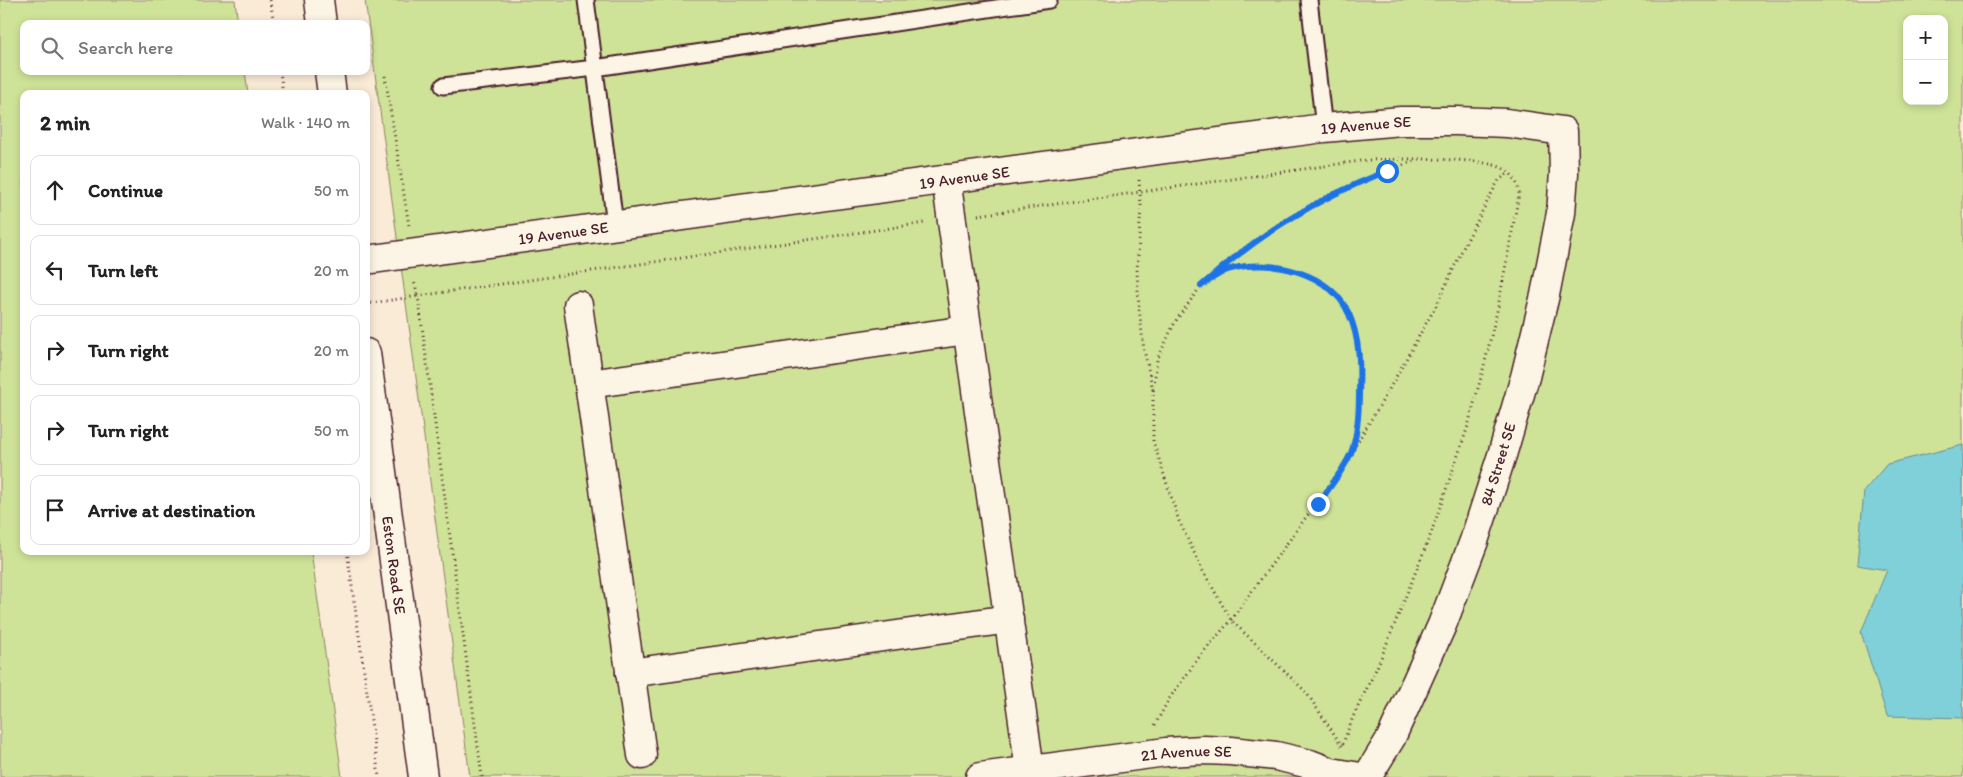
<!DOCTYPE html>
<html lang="en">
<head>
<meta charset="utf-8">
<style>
  body { margin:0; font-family:Itim,sans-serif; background:#f2f2f2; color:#222 }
  .controls { position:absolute; right:15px; top:15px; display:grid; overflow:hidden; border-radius:10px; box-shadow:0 2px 8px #0003 }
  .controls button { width:45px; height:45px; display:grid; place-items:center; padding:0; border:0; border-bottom:1px solid #e0e0e0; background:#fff; color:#222; font:25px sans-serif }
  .stop { position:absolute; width:15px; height:15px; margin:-11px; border:4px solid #1a73e8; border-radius:50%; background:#fff }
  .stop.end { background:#1a73e8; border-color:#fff; box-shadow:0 1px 5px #0008 }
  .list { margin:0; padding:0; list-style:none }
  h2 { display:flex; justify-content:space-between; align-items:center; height:65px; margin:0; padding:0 20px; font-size:21px }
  h2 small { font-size:16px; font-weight:400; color:#767676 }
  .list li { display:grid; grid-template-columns:32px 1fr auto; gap:15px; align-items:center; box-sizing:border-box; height:70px; margin:0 10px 10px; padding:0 10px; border:1px solid #e0e0e0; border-radius:10px }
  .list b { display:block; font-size:19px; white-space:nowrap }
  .list em { font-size:16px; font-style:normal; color:#767676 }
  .icon { flex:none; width:28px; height:28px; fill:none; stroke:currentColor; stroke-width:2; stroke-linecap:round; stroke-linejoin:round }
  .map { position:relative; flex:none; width:1963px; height:777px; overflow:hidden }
  .search { position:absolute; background:#fff; box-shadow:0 2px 8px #0003; left:20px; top:20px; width:350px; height:55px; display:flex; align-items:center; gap:12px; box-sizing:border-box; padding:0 18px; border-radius:10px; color:#767676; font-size:19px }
  .panel { position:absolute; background:#fff; box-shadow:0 2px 8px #0003; left:20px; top:90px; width:350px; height:465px; border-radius:10px }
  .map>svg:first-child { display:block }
  .green { fill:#cfe398; stroke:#8c8162; fill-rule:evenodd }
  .water { fill:#80d0d9; stroke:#6a8993 }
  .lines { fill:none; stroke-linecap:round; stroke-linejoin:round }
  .lane-casing { stroke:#4a1f2b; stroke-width:19 }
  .street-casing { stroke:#4a1f2b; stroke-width:31 }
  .secondary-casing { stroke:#4a1f2b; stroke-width:31 }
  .path { stroke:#4a1f2b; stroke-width:3; stroke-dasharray:1 4; stroke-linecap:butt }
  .lane { stroke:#fcf5e5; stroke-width:15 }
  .street { stroke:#fcf5e5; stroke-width:28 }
  .secondary { stroke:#fcf5e5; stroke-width:28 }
  .route { stroke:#1a73e8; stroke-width:6 }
  .labels { text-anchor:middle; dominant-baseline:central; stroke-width:4.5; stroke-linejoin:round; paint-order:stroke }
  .street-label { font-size:16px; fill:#4a1f2b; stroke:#fcf5e5 }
</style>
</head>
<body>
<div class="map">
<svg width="1963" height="777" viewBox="0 0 1963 777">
  <rect width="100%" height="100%" fill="#faebd7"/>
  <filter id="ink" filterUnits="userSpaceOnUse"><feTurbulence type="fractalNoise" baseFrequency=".02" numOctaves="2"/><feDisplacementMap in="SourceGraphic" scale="10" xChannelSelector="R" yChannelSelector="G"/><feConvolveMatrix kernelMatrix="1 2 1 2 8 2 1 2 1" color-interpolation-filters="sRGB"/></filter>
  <g filter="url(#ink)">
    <path class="green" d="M0,0H235L238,24H24V71H245L248,94H24V551H311L342,777H0Z
      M365,0H1963V777H470ZM1907,19H1944V101H1907Z"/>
    <path class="water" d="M1963,445V718L1887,716L1861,632L1887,570L1857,565L1864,491L1887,464Z"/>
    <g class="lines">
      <g class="lane-casing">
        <path id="lane" d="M586,0L615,224
          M1309,0L1324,128
          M443,86L595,68L1049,0"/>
      </g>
      <g class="street-casing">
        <g id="street">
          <path d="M946,179L1030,770"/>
          <path id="s1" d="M366,260L1166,149L1324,128L1401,121H1457L1507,123L1563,131L1564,173L1561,213L1545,295L1525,377L1502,455L1474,541L1442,625L1391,738L1367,777"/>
          <path d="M578,305L642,755"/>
          <path d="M589,384L967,330"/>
          <path d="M630,673L1009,619"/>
          <path id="s2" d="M980,777L1166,752L1203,750L1231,751L1276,756L1310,764L1331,772L1360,777"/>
        </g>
      </g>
      <g class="secondary-casing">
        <g id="secondary">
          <path d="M319,0L322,24"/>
          <path d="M329,71L332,94"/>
          <path id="s3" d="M366,353L423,777"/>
        </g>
      </g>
      <path class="path" d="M270,0L274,24
        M280,71L283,94
        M385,76L409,226
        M1139,180L1141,206L1137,272L1139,308L1144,350L1153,390
        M978,215L1367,160C1395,159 1483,156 1504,169C1514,175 1518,183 1519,194L1498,307L1484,366L1468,426L1430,536L1379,663L1353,717L1342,746
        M1208,282C1215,278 1221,273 1228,269C1248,261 1276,264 1295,271C1310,276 1323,283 1335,294C1369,323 1362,408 1352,448
        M366,304L418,296L414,281
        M347,551L379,777
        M1155,725L1169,699L1200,656L1231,620L1339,472L1383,400L1436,306L1465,244L1495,187L1499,180L1509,173
        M1342,746L1306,692L1231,620L1203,571L1179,521L1153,441V393L1157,360L1175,322L1201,286L1235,255L1281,223L1323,198L1357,183L1416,160
        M482,777L418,296L925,223"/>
      <use href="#lane" class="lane"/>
      <use href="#street" class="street"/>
      <use href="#secondary" class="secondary"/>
    </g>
  </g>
  <g class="lines" filter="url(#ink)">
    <path class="route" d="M1318,504C1329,488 1343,471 1351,453C1358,434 1359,412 1359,393C1360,366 1360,339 1349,314C1331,273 1271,258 1231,269C1221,271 1210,280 1201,286C1260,233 1314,200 1387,171"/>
  </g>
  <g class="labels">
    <g class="street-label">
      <text stroke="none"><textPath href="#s1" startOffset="1009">19 Avenue SE</textPath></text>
      <text stroke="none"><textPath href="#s1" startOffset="604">19 Avenue SE</textPath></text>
      <text stroke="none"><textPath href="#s1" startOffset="199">19 Avenue SE</textPath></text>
      <text transform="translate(1498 464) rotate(-73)">84 Street SE</text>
      <text stroke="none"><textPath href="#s3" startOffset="214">Eston Road SE</textPath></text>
      <text stroke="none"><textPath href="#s2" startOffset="208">21 Avenue SE</textPath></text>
    </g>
  </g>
</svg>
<div class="controls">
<button>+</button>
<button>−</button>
</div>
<div class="stop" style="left:1387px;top:171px"></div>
<div class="stop end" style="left:1318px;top:504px"></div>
<div class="search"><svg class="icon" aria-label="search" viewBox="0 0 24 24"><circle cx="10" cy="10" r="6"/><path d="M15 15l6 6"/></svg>Search here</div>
<section class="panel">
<h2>2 min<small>Walk · 140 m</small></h2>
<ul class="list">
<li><svg class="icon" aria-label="ahead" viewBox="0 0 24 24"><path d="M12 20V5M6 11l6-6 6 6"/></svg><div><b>Continue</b></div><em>50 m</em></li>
<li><svg class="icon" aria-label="left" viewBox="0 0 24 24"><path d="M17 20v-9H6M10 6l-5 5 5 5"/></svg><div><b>Turn left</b></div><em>20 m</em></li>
<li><svg class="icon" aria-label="right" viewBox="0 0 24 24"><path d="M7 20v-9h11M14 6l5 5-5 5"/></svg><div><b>Turn right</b></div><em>20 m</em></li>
<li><svg class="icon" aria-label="right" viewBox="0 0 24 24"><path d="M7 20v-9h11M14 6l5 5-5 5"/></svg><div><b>Turn right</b></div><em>50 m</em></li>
<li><svg class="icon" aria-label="arrive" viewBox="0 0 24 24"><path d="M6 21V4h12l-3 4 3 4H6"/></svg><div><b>Arrive at destination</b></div></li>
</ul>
</section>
</div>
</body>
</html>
